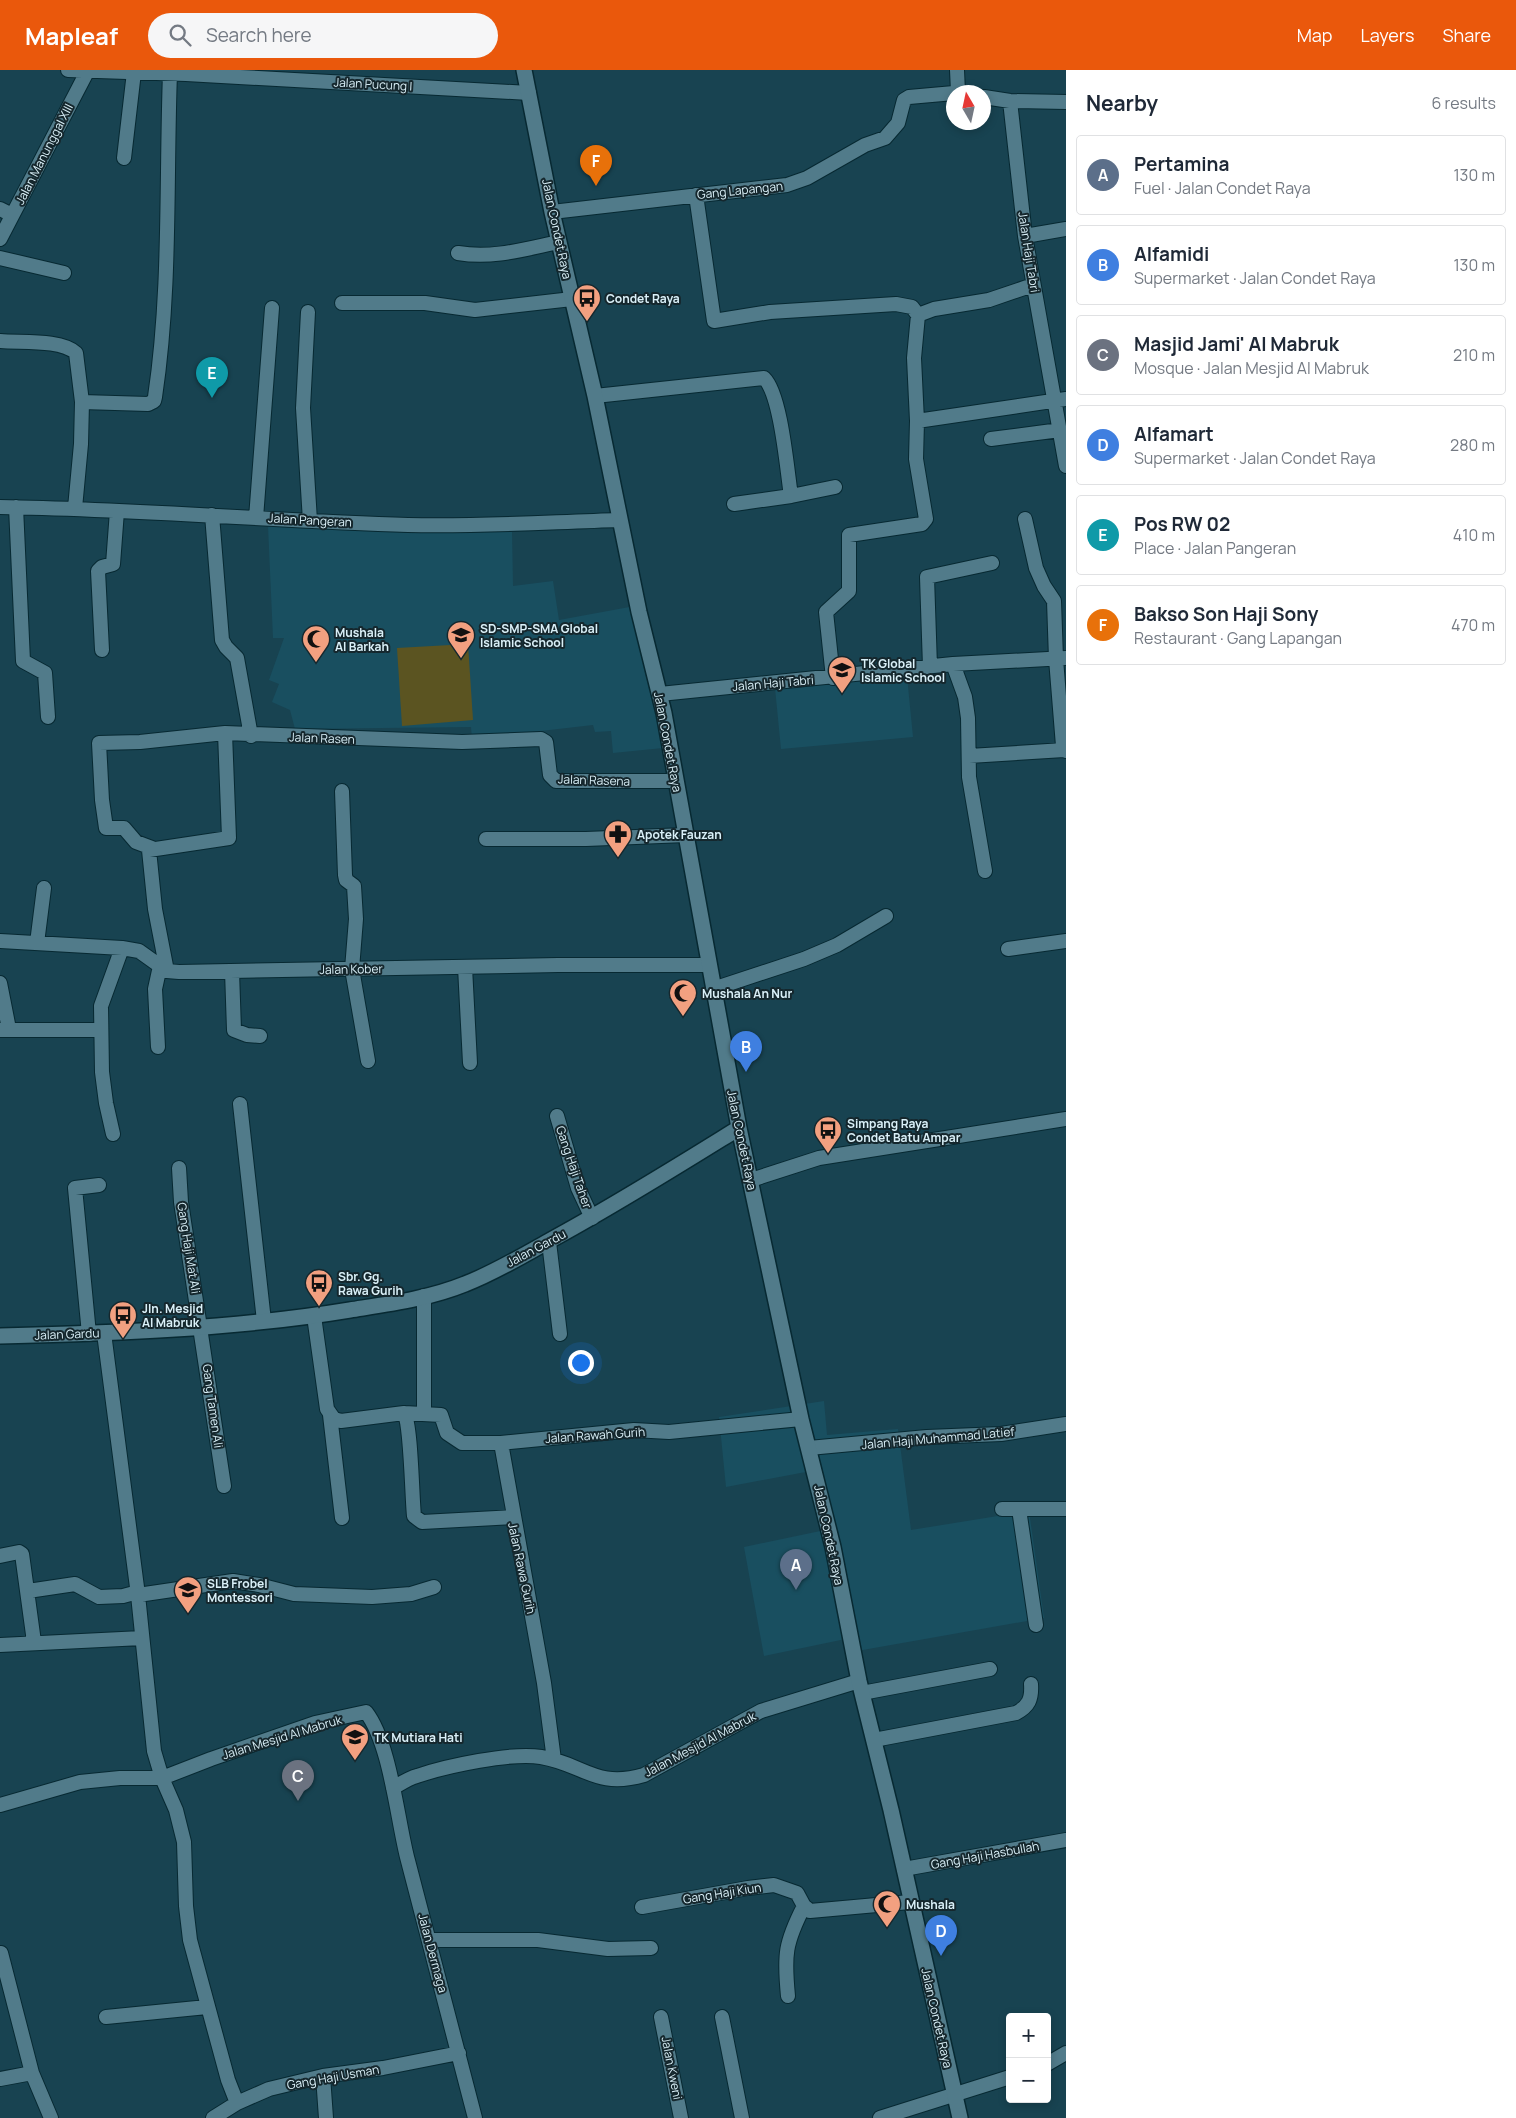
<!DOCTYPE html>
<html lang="en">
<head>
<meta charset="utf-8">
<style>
  body { margin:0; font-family:Manrope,sans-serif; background:#f6f6f7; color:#1f2937 }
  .controls { position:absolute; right:15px; bottom:15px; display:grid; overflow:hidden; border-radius:5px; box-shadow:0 2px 8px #0003 }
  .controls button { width:45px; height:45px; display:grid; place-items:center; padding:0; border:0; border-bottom:1px solid #e0e1e3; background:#fff; color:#1f2937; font:25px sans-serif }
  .compass { position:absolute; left:946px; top:15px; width:45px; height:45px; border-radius:50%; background:#fff; box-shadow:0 2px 8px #0003; rotate:351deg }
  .you { position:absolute; left:580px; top:1292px; width:18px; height:18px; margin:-12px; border:4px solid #fff; border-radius:50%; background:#1a73e8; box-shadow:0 0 0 8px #1a73e833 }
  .badge { display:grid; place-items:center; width:32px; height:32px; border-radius:50%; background:#ea580c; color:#fff; font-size:16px; font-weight:700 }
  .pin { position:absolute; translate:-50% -41px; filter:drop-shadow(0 1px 2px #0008) }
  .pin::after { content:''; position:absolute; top:26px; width:18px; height:15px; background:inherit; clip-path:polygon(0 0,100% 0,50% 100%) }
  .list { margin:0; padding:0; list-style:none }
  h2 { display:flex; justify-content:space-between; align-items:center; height:65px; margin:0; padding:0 20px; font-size:21px }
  h2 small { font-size:16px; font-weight:400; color:#747a83 }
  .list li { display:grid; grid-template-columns:32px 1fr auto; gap:15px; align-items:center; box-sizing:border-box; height:80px; margin:0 10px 10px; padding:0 10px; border:1px solid #e0e1e3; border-radius:5px }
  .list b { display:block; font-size:19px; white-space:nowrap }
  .list p { margin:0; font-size:16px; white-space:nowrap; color:#747a83 }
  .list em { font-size:16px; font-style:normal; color:#747a83 }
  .icon { flex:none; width:28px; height:28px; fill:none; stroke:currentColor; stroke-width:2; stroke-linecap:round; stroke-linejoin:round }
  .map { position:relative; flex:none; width:1066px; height:2048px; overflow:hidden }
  header { display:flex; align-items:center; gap:30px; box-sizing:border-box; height:70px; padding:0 25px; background:#ea580c; color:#fff }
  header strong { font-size:24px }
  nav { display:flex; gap:28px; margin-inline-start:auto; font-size:18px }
  .search { width:350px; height:45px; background:#f6f6f7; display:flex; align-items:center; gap:12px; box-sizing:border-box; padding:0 18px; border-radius:28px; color:#747a83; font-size:19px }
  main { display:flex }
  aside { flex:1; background:#fff }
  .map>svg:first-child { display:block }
  .built { fill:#194f60 }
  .green { fill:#5b5421 }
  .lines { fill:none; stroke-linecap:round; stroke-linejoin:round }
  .minor-casing { stroke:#072932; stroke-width:16 }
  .tertiary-casing { stroke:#072932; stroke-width:18 }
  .minor { stroke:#517b8a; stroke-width:14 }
  .tertiary { stroke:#517b8a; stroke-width:15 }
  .labels { text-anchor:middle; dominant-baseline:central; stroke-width:4; stroke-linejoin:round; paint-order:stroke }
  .street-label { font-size:12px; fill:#daf0f8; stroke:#15272d }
  .poi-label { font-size:12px; font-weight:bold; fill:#daf0f8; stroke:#15272d; text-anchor:start }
</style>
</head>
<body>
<header>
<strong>Mapleaf</strong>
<div class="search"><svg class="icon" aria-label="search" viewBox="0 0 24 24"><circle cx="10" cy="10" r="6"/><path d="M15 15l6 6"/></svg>Search here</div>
<nav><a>Map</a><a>Layers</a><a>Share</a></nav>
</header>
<main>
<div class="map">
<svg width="1066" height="2048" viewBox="0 0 1066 2048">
  <rect width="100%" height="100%" fill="#184351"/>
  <path class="built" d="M268,456L512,462L513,516L553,511L559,550L635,536L663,678L613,683L611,661L595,662L593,655L472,669L471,657L295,659L290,640L272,632L279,614L269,610L284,568H273Z
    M906,596L913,667L781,679L774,608Z
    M824,1331L827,1365L898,1359L911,1460L1029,1441L1044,1548L857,1581L855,1567L764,1586L744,1477L825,1460L811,1401L726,1417L719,1347Z"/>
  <path class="green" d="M468,574L473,650L402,656L397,578Z"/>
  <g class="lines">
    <g class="minor-casing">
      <path id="minor" d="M68,0L186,4L529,23
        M957,0L958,22
        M984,27L1010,31L1066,32
        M1010,31L1025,166L1066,396
        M124,88L134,2
        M696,125L714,251L770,242L896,234L912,237L918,245L934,239L989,230L1033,215
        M0,139L12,145
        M552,142L787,115L807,108L865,75L885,68L898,53L904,30L909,27L954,23
        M1025,166L1066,159
        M0,169L88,0
        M458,183C493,189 525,179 559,172
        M0,188L64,203
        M342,233H425L475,240L572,229
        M308,242L303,338L310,451
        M0,271C21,273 61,269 76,283L82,332L81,374L75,438
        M595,326L764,308C781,324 787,400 791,426L734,434
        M82,332L148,334L154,331L155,327C171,220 166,111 170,3
        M917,351L914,288L918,245
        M991,369L1060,360
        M791,426L835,417
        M0,437C136,439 272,451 408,455C479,457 550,452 620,450
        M16,437L23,591L45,603L48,647
        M212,445L222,570L226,577L237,588L251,666
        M256,448L272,238
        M1025,449L1036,498L1044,516L1054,531L1056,589L1063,676L1066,681
        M102,580L98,501L102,497L113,494L117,441
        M953,594L965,627L968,648L969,707L985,801
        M930,597L927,507L992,493
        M833,608L826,542L849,521V465L922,454L926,449L916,389L917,351L1066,329
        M660,624L953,594L1066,588
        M969,686L1064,680
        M342,721L345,805L346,810L354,816L356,849L352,899L368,991
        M486,769H586L686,765
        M152,778L136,772L124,758H106L102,730L99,673L140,672L225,663L462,672L541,669L546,672L550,705L556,711H676
        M0,871L122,878L139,881L167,901L179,902L558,895H709
        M37,873L44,818
        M1008,879L1066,871
        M465,897L470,993
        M167,901L155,839L149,780L229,768L225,663
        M232,901L234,960L247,965L260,966
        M0,913L9,959
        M713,919L804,889L837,875L886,846
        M0,960H101
        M158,977L155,919L160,896
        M240,1034L264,1251
        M557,1046L578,1118L592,1148
        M113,1064L106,1033L102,1002L101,936L122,878
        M179,1098L181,1132L224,1416
        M751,1110L819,1088L1066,1049
        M549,1172L560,1264
        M424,1226V1343
        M314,1246L327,1339L334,1349L341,1351L404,1343L441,1345L447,1363L462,1373H501L634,1360L669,1362L801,1349
        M104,1263L138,1525L154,1681L162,1708L176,1740L184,1772L186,1836L190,1870L228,2010L237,2033
        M89,1264L75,1118L99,1115
        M404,1343C411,1353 412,1428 414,1446L422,1452L513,1447
        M330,1345L342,1448
        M501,1373L544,1613L554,1690
        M809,1378L927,1367L1001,1364L1066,1354
        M1002,1439H1066
        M1019,1439L1036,1555
        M0,1486L19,1482L22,1484L34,1572
        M28,1521L75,1514L99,1527L123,1526L138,1522
        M138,1525L233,1511L259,1515L294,1524L372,1527L411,1524L434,1517
        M0,1575L142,1568
        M862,1623L990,1599
        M874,1670L1016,1643C1029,1636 1032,1629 1031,1614
        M393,1718C400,1714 409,1708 417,1706C446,1696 512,1682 541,1687C584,1694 595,1719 644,1705L761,1641L859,1611
        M0,1735L80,1712L120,1708H162L211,1689L315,1653L366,1642C390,1673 397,1747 407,1787C429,1874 453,1961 475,2048
        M904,1799L1066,1770
        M642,1837L748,1818L774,1815L797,1823L804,1836L810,1841L910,1832
        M430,1870H538L608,1879L651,1878
        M1,1883L32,2003L51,2048
        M788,1926C784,1885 785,1873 804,1836
        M106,1947L207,1937
        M661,1947L681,2048
        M722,1947L742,2048
        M1047,1994L1066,1983
        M323,2006L326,2048
        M0,2009L32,2003
        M213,2048L237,2033L269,2019L323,2006L383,1998L459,1983
        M880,2048L1010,2007"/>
    </g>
    <g class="tertiary-casing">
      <path id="tertiary" d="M524,0L552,142L595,326L639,542L664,643L739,1058L801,1349L833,1477L859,1611L891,1740L960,2048
        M0,1266C116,1263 235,1259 350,1240C388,1234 428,1229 465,1214C494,1203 522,1186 549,1171C614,1136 676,1097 739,1058"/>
    </g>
    <use href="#minor" class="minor"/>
    <use href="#tertiary" class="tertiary"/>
  </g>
  <defs>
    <g id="bus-pin" transform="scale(1.4375)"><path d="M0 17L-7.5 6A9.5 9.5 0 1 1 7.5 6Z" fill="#f2a080" stroke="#15272d"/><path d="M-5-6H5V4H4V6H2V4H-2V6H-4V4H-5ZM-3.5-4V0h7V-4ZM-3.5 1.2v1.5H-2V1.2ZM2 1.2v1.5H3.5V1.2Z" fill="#111"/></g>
    <g id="school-pin" transform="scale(1.4375)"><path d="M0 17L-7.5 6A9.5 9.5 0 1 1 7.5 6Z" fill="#f2a080" stroke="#15272d"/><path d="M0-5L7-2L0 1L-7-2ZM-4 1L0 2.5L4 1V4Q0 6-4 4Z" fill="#111"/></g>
    <g id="mosque-pin" transform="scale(1.4375)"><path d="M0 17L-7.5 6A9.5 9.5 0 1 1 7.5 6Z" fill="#f2a080" stroke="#15272d"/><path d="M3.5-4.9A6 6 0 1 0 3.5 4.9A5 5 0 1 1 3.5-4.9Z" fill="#111"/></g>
    <g id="pharmacy-pin" transform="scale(1.4375)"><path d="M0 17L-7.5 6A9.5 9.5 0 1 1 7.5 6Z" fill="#f2a080" stroke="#15272d"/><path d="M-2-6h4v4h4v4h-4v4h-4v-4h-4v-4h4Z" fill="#111"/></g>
  </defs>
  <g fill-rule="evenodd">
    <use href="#bus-pin" x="587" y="228"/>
    <use href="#school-pin" x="461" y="565"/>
    <use href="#mosque-pin" x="316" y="569"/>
    <use href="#school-pin" x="842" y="600"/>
    <use href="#pharmacy-pin" x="618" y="764"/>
    <use href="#mosque-pin" x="683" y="923"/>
    <use href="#bus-pin" x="828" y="1060"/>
    <use href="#bus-pin" x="319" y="1213"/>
    <use href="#bus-pin" x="123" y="1245"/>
    <use href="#school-pin" x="188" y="1520"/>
    <use href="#school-pin" x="355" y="1667"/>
    <use href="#mosque-pin" x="887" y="1834"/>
  </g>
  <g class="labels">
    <g class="street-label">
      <text transform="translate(373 14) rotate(3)">Jalan Pucung I</text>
      <text transform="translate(44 84) rotate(-63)">Jalan Manunggal XIII</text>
      <text transform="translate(740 120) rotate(-6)">Gang Lapangan</text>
      <text transform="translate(557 159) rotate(78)">Jalan Condet Raya</text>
      <text transform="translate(1029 182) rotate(81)">Jalan Haji Tabri</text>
      <text transform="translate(310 450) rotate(3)">Jalan Pangeran</text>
      <text transform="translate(773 613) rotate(-5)">Jalan Haji Tabri</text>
      <text transform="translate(322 668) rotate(2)">Jalan Rasen</text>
      <text transform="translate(668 672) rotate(79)">Jalan Condet Raya</text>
      <text transform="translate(594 710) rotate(2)">Jalan Rasena</text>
      <text transform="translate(351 899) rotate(-1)">Jalan Kober</text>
      <text transform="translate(742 1070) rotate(78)">Jalan Condet Raya</text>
      <text transform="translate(574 1097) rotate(71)">Gang Haji Taher</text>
      <text transform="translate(189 1178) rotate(81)">Gang Haji Mat Ali</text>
      <text transform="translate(536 1178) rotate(-28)">Jalan Gardu</text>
      <text transform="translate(67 1264) rotate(-2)">Jalan Gardu</text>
      <text transform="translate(213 1336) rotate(82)">Gang Tamen Ali</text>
      <text transform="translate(595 1365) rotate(-4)">Jalan Rawah Gurih</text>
      <text transform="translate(938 1368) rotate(-5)">Jalan Haji Muhammad Latief</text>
      <text transform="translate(829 1465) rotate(78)">Jalan Condet Raya</text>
      <text transform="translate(522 1498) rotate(78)">Jalan Rawa Gurih</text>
      <text transform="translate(282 1667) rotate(-17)">Jalan Mesjid Al Mabruk</text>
      <text transform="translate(700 1674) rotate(-28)">Jalan Mesjid Al Mabruk</text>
      <text transform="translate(985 1785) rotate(-10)">Gang Haji Hasbullah</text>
      <text transform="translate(722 1823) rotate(-9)">Gang Haji Kiun</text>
      <text transform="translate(433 1883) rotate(75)">Jalan Dermaga</text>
      <text transform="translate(937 1948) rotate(77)">Jalan Condet Raya</text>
      <text transform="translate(672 1998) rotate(79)">Jalan Kweni</text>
      <text transform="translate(333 2007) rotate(-10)">Gang Haji Usman</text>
    </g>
    <g class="poi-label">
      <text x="606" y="228">Condet Raya</text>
      <text x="480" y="558">SD-SMP-SMA Global<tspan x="480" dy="14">Islamic School</tspan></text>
      <text x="335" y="562">Mushala<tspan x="335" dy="14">Al Barkah</tspan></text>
      <text x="861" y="593">TK Global<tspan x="861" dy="14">Islamic School</tspan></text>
      <text x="637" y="764">Apotek Fauzan</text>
      <text x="702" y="923">Mushala An Nur</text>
      <text x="847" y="1053">Simpang Raya<tspan x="847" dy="14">Condet Batu Ampar</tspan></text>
      <text x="338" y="1206">Sbr. Gg.<tspan x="338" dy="14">Rawa Gurih</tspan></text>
      <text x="142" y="1238">Jln. Mesjid<tspan x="142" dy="14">Al Mabruk</tspan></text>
      <text x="207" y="1513">SLB Frobel<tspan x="207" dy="14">Montessori</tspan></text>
      <text x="374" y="1667">TK Mutiara Hati</text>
      <text x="906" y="1834">Mushala</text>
    </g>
  </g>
</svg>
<div class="controls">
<button>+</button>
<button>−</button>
</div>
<svg class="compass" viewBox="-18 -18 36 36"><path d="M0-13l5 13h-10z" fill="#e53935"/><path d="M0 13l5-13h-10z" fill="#747a83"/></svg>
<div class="you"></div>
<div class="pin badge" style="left:796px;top:1520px;background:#5c6f8a">A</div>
<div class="pin badge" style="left:746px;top:1002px;background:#3f7fe0">B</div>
<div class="pin badge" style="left:298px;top:1731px;background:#6b7280">C</div>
<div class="pin badge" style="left:941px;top:1886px;background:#3f7fe0">D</div>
<div class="pin badge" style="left:212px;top:328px;background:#0f9aa8">E</div>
<div class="pin badge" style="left:596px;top:116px;background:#e8710a">F</div>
</div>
<aside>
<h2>Nearby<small>6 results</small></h2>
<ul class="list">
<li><span class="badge" style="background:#5c6f8a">A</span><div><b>Pertamina</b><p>Fuel · Jalan Condet Raya</p></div><em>130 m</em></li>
<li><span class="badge" style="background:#3f7fe0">B</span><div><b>Alfamidi</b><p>Supermarket · Jalan Condet Raya</p></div><em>130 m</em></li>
<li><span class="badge" style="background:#6b7280">C</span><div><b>Masjid Jami' Al Mabruk</b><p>Mosque · Jalan Mesjid Al Mabruk</p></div><em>210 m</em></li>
<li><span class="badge" style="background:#3f7fe0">D</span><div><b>Alfamart</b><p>Supermarket · Jalan Condet Raya</p></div><em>280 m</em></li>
<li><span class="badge" style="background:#0f9aa8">E</span><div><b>Pos RW 02</b><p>Place · Jalan Pangeran</p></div><em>410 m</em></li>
<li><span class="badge" style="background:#e8710a">F</span><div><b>Bakso Son Haji Sony</b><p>Restaurant · Gang Lapangan</p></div><em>470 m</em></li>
</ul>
</aside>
</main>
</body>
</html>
